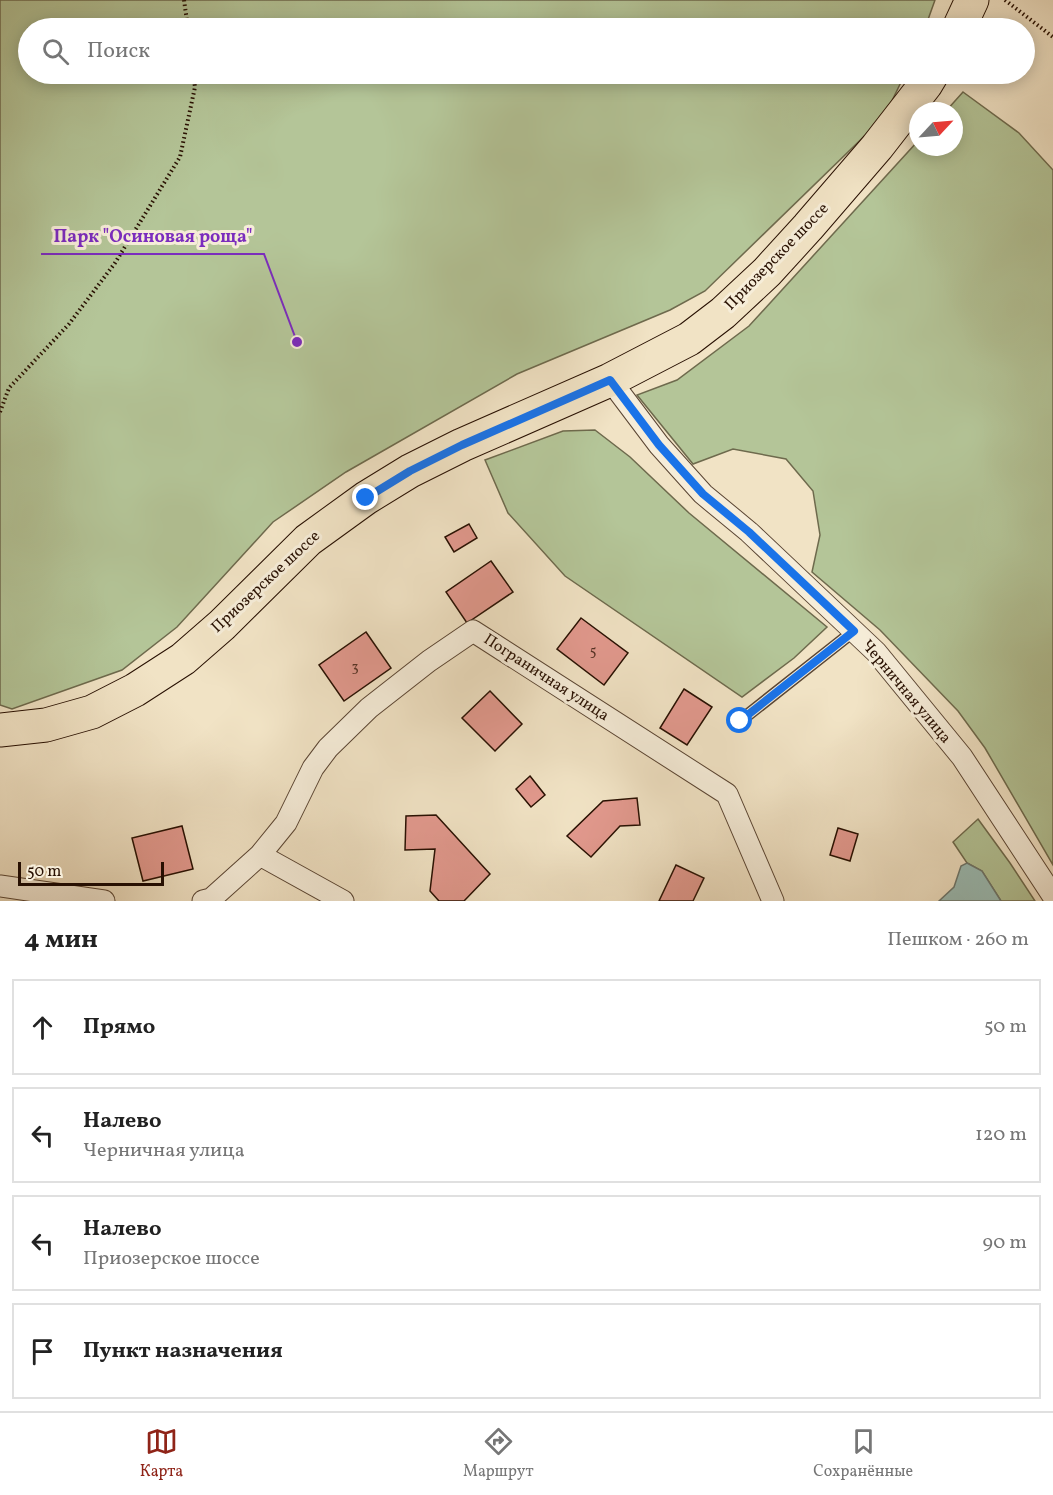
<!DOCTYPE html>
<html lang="ru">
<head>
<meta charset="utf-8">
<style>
  body { margin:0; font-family:Vollkorn,serif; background:#f2f2f2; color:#222 }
  .compass { position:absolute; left:909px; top:102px; width:54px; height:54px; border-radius:50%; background:#fff; box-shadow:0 3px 15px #0003; rotate:64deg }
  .scale { position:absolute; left:18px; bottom:15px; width:146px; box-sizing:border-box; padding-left:6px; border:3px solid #281002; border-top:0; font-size:16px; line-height:21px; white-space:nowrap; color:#281002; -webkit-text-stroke:4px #f6edd9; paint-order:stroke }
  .stop { position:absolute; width:18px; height:18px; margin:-14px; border:4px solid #1a73e8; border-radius:50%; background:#fff }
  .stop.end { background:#1a73e8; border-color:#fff; box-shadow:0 2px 6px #0008 }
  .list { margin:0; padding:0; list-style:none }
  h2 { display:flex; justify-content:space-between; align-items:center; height:78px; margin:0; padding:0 24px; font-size:26px }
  h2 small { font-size:20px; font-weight:400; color:#767676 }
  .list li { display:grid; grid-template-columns:39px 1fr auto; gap:18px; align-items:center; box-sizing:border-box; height:96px; margin:0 12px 12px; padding:0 12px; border:2px solid #e0e0e0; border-radius:0px }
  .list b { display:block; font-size:22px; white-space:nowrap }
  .list p { margin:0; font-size:20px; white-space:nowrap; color:#767676 }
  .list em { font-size:20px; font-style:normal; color:#767676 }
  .icon { flex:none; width:33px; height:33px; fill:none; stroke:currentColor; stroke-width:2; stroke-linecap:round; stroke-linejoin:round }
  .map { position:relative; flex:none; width:1053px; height:901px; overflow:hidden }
  .search { position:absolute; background:#fff; box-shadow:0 3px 15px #0003; left:18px; right:18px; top:18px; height:66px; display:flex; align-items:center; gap:15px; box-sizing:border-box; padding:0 21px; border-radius:33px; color:#767676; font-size:22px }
  .sheet { height:510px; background:#fff }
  nav { display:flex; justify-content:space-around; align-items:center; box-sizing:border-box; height:84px; border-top:2px solid #e0e0e0; background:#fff; font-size:16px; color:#767676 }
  nav a { display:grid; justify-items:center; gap:3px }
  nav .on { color:#8f2418 }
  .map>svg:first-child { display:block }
  .green { fill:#b4c598; stroke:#6e6a4d; stroke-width:1.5 }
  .water { fill:#9bbeb7; stroke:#6d786f; stroke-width:1.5 }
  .building { fill:#e2998e; stroke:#281002; stroke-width:1.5 }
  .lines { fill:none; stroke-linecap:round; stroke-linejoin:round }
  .service-casing { stroke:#5a4533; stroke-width:13 }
  .minor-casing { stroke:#5a4533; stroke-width:23 }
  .primary-casing { stroke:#281002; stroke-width:35 }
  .path { stroke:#281002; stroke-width:4; stroke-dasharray:1.5 3; stroke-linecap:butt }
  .service { stroke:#f6edd9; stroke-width:10 }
  .minor { stroke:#f6edd9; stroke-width:21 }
  .primary { stroke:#f1e3c5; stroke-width:33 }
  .route { stroke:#1a73e8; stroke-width:8 }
  .labels { text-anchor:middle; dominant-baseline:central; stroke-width:6; stroke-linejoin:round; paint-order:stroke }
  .number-label { font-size:14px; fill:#563225 }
  .street-label { font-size:16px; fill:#281002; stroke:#f6edd9 }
  .leader { fill:none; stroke:#7b2cbf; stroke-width:2 }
  .callout-dot { fill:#7b2cbf; stroke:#f6edd9; stroke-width:2 }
  .callout-label { font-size:18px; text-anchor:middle; font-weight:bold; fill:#7b2cbf; stroke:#f6edd9; stroke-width:6; stroke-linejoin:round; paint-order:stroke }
</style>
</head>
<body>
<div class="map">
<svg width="1053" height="901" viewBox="0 0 1053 901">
  <rect width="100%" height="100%" fill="#f1e3c5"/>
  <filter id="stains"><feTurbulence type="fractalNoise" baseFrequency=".00333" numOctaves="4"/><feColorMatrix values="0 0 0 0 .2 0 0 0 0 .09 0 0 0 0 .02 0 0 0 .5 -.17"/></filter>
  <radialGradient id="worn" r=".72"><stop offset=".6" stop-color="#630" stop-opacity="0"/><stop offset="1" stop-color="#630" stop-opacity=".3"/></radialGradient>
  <path class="green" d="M0,0H935L925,28H28V74H905L884,117L705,291L670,310L517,374L346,472L273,522L177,627L122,670L12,709L0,705Z
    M963,92L1019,133L1053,170V865L985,748L958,711L880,630L812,572L820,535L813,491L786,459L733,449L693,464L637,395L677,380L749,326L918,141V147H954V111H946Z
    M595,430L630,457L689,513L827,627L794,658L742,697L565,576L508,513L485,460L563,431Z
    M978,819L1010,863L1035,901H1001L982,871L967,863L953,842Z"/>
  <path class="water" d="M967,863L982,871L1001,901H939L954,887L961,866Z"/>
  <path class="building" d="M469,524L477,538L454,552L445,537Z
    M491,561L513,592L467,623L446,592Z
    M581,618L628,653L604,685L557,649Z
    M366,632L391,668L344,701L319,665Z
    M684,689L712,707L687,745L660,728Z
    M490,691L522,724L495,751L462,718Z
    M530,776L545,795L531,807L516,789Z
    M637,798L640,825L620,826L591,857L567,836L603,801Z
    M436,815L490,874L464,901H439L430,891L435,849L405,850L406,816Z
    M182,826L193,869L143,881L132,838Z
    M838,828L858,834L850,861L830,855Z
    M676,865L704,878L693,901H659Z"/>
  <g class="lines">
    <g class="service-casing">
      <path id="service" d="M740,721L854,631"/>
    </g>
    <g class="minor-casing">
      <path id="minor" d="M610,380L659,445L703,494L749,532L876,652L962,757L1053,896
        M260,855L343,901
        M0,886L104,901
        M203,901L211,899L260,855L286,823L313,768L328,748L369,708L429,661L473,631L727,794L773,901"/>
    </g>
    <g class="primary-casing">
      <path id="primary" d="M959,28L972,0
        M0,730L46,725L92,712L135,690L183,659L222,625L308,540L366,498L410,471L462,445L610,380L689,339L723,313L767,272L808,227L877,147L926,84L932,74"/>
    </g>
    <path class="path" d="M184,0L188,28
      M1005,0L1053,37
      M0,412L9,388L69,324L115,263L180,157L195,87L193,74"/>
    <use href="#service" class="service"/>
    <use href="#minor" class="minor"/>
    <use href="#primary" class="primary"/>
  </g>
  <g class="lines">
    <path class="route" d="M366,498L410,471L462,445L610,380L659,445L703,494L749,532L854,631L740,721"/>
  </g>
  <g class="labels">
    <g class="number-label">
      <text x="593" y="651">5</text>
      <text x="355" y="667">3</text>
    </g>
    <g class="street-label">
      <text transform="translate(777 257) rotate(-46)">Приозерское шоссе</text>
      <text transform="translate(266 582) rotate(-43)">Приозерское шоссе</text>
      <text transform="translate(546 678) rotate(33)">Пограничная улица</text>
      <text transform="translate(906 692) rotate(50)">Черничная улица</text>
    </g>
  </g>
  <path class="leader" d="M297 342L264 254H41"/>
  <circle class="callout-dot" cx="297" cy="342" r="6"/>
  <g class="callout-label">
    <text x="153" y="242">Парк "Осиновая роща"</text>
  </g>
  <rect width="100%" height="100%" filter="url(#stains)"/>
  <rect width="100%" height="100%" fill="url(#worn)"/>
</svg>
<svg class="compass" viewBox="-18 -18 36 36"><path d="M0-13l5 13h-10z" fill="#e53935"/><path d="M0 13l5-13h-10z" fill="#767676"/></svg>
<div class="scale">50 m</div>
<div class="stop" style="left:740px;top:721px"></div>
<div class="stop end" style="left:366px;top:498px"></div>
<div class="search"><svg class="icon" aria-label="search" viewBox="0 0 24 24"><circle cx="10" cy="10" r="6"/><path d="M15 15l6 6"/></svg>Поиск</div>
</div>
<section class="sheet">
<h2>4 мин<small>Пешком · 260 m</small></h2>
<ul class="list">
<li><svg class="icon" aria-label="ahead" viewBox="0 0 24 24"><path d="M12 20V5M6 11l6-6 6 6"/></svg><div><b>Прямо</b></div><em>50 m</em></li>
<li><svg class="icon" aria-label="left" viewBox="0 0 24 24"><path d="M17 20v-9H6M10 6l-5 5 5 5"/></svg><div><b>Налево</b><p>Черничная улица</p></div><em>120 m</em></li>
<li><svg class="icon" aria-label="left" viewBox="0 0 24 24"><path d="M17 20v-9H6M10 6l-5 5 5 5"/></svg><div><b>Налево</b><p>Приозерское шоссе</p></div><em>90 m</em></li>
<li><svg class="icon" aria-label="arrive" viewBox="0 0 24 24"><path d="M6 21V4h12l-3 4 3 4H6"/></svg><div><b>Пункт назначения</b></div></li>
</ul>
</section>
<nav>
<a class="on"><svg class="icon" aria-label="map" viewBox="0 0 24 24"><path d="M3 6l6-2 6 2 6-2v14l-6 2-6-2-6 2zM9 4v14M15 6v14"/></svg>Карта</a>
<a><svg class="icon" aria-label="directions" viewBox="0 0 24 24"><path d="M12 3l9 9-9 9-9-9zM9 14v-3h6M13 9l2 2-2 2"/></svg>Маршрут</a>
<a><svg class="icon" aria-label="saved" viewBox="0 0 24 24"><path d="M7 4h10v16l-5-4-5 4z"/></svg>Сохранённые</a>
</nav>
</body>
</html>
